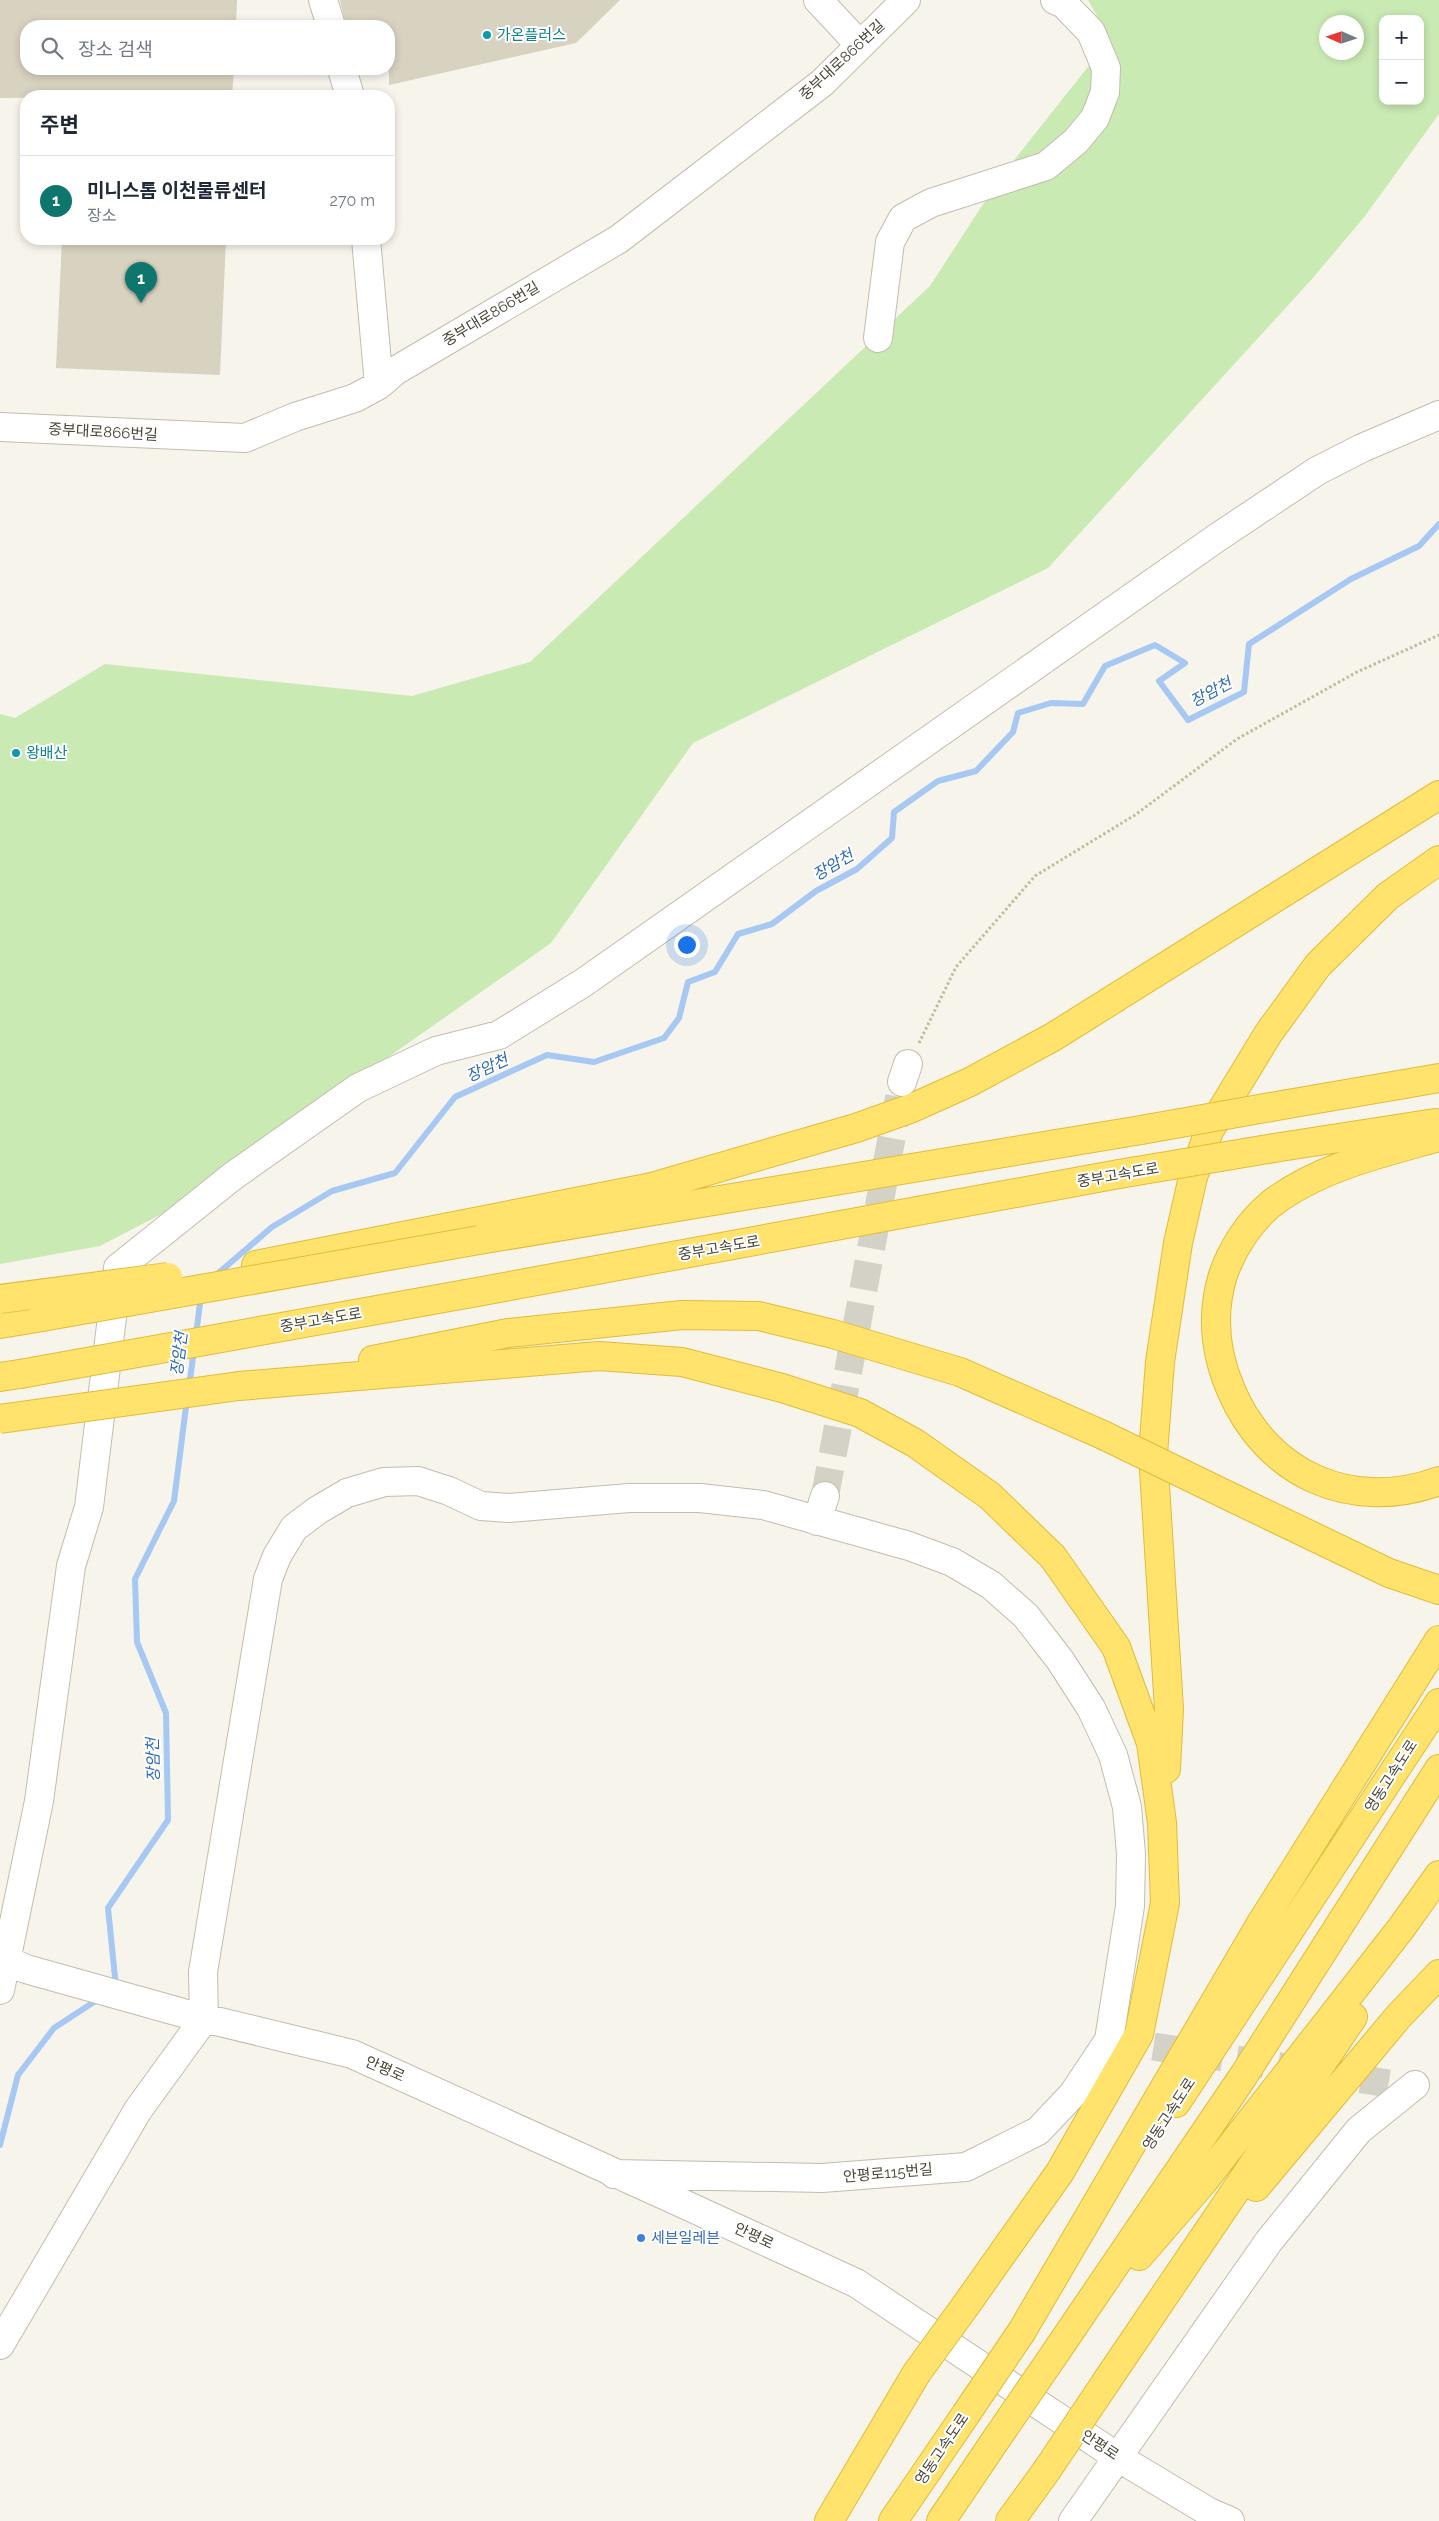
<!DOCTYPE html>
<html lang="ko">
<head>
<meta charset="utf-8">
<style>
  body { margin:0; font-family:Raleway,"Noto Sans KR",sans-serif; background:#f6f6f7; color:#1f2937 }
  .controls { position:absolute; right:15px; top:15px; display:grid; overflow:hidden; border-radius:10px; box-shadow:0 2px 8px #0003 }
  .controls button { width:45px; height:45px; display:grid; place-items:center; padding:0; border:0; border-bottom:1px solid #e0e1e3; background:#fff; color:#1f2937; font:25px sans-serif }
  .compass { position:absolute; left:1319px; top:15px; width:45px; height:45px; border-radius:50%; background:#fff; box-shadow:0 2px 8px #0003; rotate:273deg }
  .you { position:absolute; left:686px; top:944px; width:18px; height:18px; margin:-12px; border:4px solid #fff; border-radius:50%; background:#1a73e8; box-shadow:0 0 0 8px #1a73e833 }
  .badge { display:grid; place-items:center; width:32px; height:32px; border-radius:50%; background:#0f766e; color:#fff; font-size:16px; font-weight:700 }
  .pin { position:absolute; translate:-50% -41px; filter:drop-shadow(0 1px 2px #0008) }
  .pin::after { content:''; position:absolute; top:26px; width:18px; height:15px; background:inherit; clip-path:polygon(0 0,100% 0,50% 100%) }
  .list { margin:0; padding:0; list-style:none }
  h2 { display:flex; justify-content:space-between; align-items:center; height:65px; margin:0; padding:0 20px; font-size:21px }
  h2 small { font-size:16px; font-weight:400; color:#747a83 }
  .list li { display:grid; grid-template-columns:32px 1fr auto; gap:15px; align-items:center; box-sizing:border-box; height:90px; padding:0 20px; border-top:1px solid #e0e1e3 }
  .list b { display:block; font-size:19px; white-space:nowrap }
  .list p { margin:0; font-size:16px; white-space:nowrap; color:#747a83 }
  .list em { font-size:16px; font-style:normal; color:#747a83 }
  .icon { flex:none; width:28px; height:28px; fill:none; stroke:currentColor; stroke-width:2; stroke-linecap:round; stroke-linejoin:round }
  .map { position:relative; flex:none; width:1439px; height:2521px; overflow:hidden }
  .search { position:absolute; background:#fff; box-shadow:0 2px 8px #0003; left:20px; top:20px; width:375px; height:55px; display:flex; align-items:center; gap:12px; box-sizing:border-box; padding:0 18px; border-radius:20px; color:#747a83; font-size:19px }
  .panel { position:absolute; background:#fff; box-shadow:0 2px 8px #0003; left:20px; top:90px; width:375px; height:155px; border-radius:20px }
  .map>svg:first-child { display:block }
  .green { fill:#c9eab3; fill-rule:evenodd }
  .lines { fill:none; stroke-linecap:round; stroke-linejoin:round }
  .stream { stroke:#a7c8f3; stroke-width:6 }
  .building { fill:#d8d2c0 }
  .minor-tunnel { stroke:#d4d1c7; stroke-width:28; stroke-dasharray:28 14; stroke-linecap:butt }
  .minor-casing { stroke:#c2bdad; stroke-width:30 }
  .highway-casing { stroke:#e2bc38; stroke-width:30 }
  .path { stroke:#c4bc9d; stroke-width:3; stroke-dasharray:2.5 2.5; stroke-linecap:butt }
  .minor { stroke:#fff; stroke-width:28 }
  .highway { stroke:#ffe36c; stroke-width:28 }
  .highway-bridge-casing { stroke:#e2bc38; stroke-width:30; stroke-linecap:butt }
  .highway-bridge { stroke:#ffe36c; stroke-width:28 }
  .culture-dot { fill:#0f9aa8; stroke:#fff; stroke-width:2 }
  .shop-dot { fill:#3f7fe0; stroke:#fff; stroke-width:2 }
  .labels { text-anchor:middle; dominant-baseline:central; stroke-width:4; stroke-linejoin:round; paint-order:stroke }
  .culture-label { font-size:15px; fill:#0d838f; stroke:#fff; text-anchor:start }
  .street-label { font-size:15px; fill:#4a4638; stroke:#fff }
  .shop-label { font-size:15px; fill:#366cbe; stroke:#fff; text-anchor:start }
  .water-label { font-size:16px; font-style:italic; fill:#2d6aba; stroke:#fff }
</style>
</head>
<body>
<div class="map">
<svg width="1439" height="2521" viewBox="0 0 1439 2521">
  <rect width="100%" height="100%" fill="#f6f4eb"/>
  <path class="green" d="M1088,0H1439V114L1365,216L1312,279L1048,568L693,743L551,943L173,1208L100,1246L0,1264V714L15,718L105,664L412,696L530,662L930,286L1000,178L1110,39ZM1383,19H1420V101H1383ZM1326,22H1356V52H1326Z"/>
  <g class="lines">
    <path class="stream" d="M215,1276L272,1227L332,1191L395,1173L455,1097L547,1055L594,1062L664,1038L679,1018L688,982L715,972L738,934L772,924L816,891L857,869L892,838L894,812L938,781L976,771L1013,732L1018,713L1051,703L1083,704L1105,666L1155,645L1185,663L1159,681L1188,720L1244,692L1249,644L1351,579L1419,546L1439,524
      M196,1335L201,1295
      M189,1387L194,1350
      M116,1987L108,1908L168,1820L166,1713L137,1642L135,1579L174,1501L187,1399
      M0,2145L18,2075L54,2028L100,1998"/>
  </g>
  <path class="building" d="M0,0H237L236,26H26V69H234L232,96L0,98Z
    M340,0H620L576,43L389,85V26H346Z
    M62,239H226L220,375L56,368Z"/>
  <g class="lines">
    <path class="minor-tunnel" d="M825,1496L902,1082
      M1112,2040L1392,2084"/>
    <g class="minor-casing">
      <path id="minor" d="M323,0L331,26
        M818,0L859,44
        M342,69L350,96
        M366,239L379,385
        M878,338L890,242L903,218L931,203L1046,166L1076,141L1095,118L1105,92L1106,68L1091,32L1064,4L1055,0
        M0,427L245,438L295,417L355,398L379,385L395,371L619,239L822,83L906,0
        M902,1082L908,1064
        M817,1521L825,1496
        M0,1957L26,1969L183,2013L352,2054L664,2195L856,2283L1119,2458L1209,2512L1230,2521
        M0,1990L39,1801L71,1566L89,1507L118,1268L233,1176L358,1088L436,1051L499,1035L583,983L1218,537L1317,471L1362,448L1439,415
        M0,2345L138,2110L204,2019L203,1972L268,1579L277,1556L294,1528L318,1510L347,1493L384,1482L418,1481L449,1491L481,1506L509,1508L629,1498H700L763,1505L909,1546L952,1562L991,1585L1026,1616L1060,1660L1091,1708L1113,1755L1127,1807L1131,1854L1130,1906L1109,2040L1073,2094L1038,2131L966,2167L822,2178L614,2174
        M1073,2521L1269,2241L1359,2130L1415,2085"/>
    </g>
    <g class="highway-casing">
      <path id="highway" d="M1288,1104L1439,1078
        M1439,1137C1382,1153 1319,1167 1271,1204C1249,1222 1232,1249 1223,1275C1211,1314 1215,1353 1231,1390C1267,1475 1352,1513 1439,1481
        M1274,1148L1435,1123
        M479,1240L1141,1130
        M256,1265L652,1187L856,1128L912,1108L970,1082L1053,1037L1439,795
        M466,1294L1119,1174
        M0,1324L42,1317
        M373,1360L508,1333L682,1315L759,1316L833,1334L960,1372L1103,1435
        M0,1377L20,1374
        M239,1386L599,1356L682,1362L782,1388L860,1413L915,1443L990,1496L1053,1557L1116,1647L1151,1743L1162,1823L1165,1903L1139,2034L1060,2172L966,2305
        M1235,1499L1389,1573L1439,1590
        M1166,1769L1169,1709L1153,1454L1160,1362L1178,1243L1193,1177L1209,1131L1268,1034L1318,965L1388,896L1439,860
        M1176,2103L1439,1703
        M1256,2187L1398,2017L1439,1974
        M1139,2256L1203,2182L1402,1927L1439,1875
        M1022,2331L1260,1925L1439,1640
        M1058,2349L1244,2075L1439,1769
        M1106,2382L1353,2017
        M829,2521L916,2374
        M893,2521L966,2414
        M941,2521L997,2438
        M1010,2521L1047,2470"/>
    </g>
    <path class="path" d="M919,1043L956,967L1035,876L1135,815L1237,739L1357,672L1439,635"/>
    <use href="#minor" class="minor"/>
    <use href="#highway" class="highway"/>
    <g class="highway-bridge-casing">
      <path id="highway-bridge" d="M1141,1130L1288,1104
        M1119,1174L1274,1148
        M0,1299L168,1277
        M42,1317L479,1240
        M20,1374L466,1294
        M0,1419L239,1386
        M1103,1435L1235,1499
        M916,2374L966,2305
        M966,2414L1022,2331
        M997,2438L1058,2349
        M1047,2470L1106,2382"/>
    </g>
    <use href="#highway-bridge" class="highway-bridge"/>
  </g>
  <g class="culture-dot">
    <circle cx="487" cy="35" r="5"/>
    <circle cx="16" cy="753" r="5"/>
  </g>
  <circle class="shop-dot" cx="641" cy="2238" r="5"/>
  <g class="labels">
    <g class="culture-label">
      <text x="497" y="35">가온플러스</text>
      <text x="26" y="753">왕배산</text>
    </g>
    <g class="street-label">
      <text transform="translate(842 60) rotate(-43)">중부대로866번길</text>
      <text transform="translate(491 314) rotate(-31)">중부대로866번길</text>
      <text transform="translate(103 432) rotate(3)">중부대로866번길</text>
      <text transform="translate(1118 1175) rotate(-10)">중부고속도로</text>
      <text transform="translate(719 1248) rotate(-10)">중부고속도로</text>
      <text transform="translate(321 1320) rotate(-10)">중부고속도로</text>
      <text transform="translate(1391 1776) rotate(-57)">영동고속도로</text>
      <text transform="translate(385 2069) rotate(24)">안평로</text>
      <text transform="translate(1169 2114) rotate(-57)">영동고속도로</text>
      <text transform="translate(888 2173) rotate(-5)">안평로115번길</text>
      <text transform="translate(754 2236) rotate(25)">안평로</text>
      <text transform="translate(1100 2445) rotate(33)">안평로</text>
      <text transform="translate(942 2449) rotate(-56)">영동고속도로</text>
    </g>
    <g class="shop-label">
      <text x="651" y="2238">세븐일레븐</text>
    </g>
    <g class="water-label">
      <text transform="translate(1211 692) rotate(-28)">장암천</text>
      <text transform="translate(833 865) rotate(-31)">장암천</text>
      <text transform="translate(487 1068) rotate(-25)">장암천</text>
      <text transform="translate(179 1354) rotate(-83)">장암천</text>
      <text transform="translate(153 1760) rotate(-91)">장암천</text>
    </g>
  </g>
</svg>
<div class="controls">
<button>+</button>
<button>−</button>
</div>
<svg class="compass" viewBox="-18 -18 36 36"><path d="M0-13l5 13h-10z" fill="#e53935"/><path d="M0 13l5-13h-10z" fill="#747a83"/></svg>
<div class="you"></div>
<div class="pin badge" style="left:141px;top:303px">1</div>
<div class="search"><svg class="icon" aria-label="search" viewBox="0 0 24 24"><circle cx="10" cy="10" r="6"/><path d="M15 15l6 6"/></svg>장소 검색</div>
<section class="panel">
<h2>주변<small></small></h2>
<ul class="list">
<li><span class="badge">1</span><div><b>미니스톱 이천물류센터</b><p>장소</p></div><em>270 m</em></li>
</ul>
</section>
</div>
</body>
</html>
